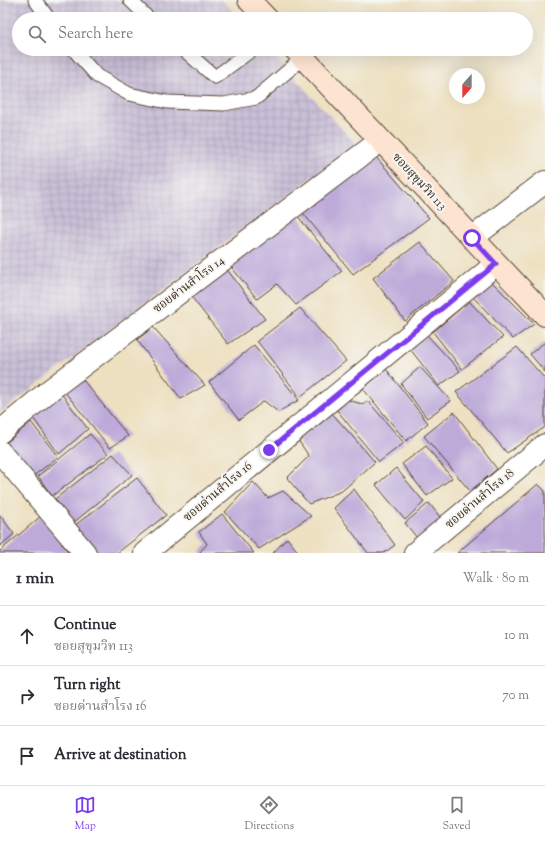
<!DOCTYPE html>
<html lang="en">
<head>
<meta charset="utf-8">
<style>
  body { margin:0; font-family:"Sorts Mill Goudy","Noto Serif Thai",serif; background:#f2f2f3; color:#2b2b33 }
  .compass { position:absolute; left:449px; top:68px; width:36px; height:36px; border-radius:50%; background:#fff; box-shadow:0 4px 16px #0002; rotate:201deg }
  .stop { position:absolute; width:12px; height:12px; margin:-9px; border:3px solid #7c3aed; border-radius:50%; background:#fff }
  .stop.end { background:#7c3aed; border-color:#fff; box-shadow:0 1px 4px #0008 }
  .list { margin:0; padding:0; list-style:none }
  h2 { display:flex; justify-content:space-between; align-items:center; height:52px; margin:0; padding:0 16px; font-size:17px }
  h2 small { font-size:13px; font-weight:400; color:#7c7c81 }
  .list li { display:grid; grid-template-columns:26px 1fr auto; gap:12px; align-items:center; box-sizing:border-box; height:60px; padding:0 16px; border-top:1px solid #e1e1e2 }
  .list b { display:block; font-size:15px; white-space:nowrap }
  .list p { margin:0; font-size:13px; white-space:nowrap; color:#7c7c81 }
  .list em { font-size:13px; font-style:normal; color:#7c7c81 }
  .icon { flex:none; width:22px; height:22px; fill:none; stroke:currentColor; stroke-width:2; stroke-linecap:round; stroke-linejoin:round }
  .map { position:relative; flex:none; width:545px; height:553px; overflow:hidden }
  .search { position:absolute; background:#fff; box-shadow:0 4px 16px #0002; left:12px; right:12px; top:12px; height:44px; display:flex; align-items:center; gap:10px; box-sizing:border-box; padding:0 14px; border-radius:22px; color:#7c7c81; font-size:15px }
  .sheet { height:232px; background:#fff }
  nav { display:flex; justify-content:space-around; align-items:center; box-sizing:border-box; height:56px; border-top:1px solid #e1e1e2; background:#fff; font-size:11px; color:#7c7c81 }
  nav a { display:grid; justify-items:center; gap:2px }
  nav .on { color:#7c3aed }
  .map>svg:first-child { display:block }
  .industrial { fill:url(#industrial-grid) }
  .building { fill:#bdaad9 }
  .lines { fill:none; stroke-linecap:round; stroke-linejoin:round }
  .service-casing { stroke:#564537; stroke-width:15 }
  .minor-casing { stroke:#564537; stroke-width:24 }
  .secondary-casing { stroke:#564537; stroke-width:24 }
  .service { stroke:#fff; stroke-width:13 }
  .minor { stroke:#fff; stroke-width:22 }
  .secondary { stroke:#fde4d1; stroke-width:22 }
  .route { stroke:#7c3aed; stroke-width:5 }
  .labels { text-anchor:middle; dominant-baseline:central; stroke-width:4; stroke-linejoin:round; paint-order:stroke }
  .street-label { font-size:12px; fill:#3b2a1e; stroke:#f6f6f2 }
</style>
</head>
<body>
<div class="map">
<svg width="545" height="553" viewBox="0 0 545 553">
  <defs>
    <pattern id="industrial-grid" width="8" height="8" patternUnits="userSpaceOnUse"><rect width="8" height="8" fill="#c9bfd7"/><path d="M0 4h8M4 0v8" fill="none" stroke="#aea4b8"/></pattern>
  </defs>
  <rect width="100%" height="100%" fill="#f6f6f2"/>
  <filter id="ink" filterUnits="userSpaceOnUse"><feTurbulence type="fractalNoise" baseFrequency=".025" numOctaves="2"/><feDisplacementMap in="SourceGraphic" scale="8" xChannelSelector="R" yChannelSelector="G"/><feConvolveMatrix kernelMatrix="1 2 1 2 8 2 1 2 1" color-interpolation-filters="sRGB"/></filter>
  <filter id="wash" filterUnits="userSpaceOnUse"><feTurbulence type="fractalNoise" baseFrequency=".012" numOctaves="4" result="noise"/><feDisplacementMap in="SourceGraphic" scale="16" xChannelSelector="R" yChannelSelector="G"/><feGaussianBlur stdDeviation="0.9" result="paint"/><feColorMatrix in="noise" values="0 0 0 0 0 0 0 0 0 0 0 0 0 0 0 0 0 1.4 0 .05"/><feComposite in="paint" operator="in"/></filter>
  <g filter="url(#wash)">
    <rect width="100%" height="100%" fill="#eee1c2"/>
    <path class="industrial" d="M0,0H222L240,19H19V49H268L356,144L0,413Z"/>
    <g id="blocks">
      <path class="building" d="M375,156L429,218L353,274L303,213Z
        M296,214L342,271L296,305L277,284L257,299L229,264Z
        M420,242L454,281L405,321L373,278Z
        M225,267L265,319L228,344L190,295Z
        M490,280L534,324L513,339L471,295Z
        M469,301L503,337L462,369L433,332Z
        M300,308L346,361L300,397L257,341Z
        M153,327L205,385L181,399L137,340Z
        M427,335L460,371L439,386L410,349Z
        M545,342V372L530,354Z
        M254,345L299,400L278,412L264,401L239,420L209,382Z
        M517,347L545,379V427L507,453L456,392Z
        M383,365L428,423L406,441L360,385Z
        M420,367L451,401L427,418L401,384Z
        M80,376L128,436L110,448L64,391Z
        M60,392L88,429L59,454L33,418Z
        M348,400L362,404L368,401L404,443L379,462L336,409Z
        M330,411L375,462L342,491L309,504L287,478L309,456L298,440Z
        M454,412L497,469L470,491L424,436Z
        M31,422L58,457L32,477L6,443Z
        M90,434L108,454L52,496L38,476Z
        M426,446L452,478L427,496L402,464Z
        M113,454L132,475L73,523L55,499Z
        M396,468L424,502L405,520L376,485Z
        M137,478L166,515L117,553H96L74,526Z
        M253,482L268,498L283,491L311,516L259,549L225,512Z
        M538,484L545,491V553H457Z
        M354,489L395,545L384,553H368L334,508Z
        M429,503L443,521L418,539L405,523Z
        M222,514L254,553H199L207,544L199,532Z
        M0,515L14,534L0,546Z
        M41,516L69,553H0V551Z
        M287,538L299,553H273Z"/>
    </g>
  </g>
  <g filter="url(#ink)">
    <use href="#blocks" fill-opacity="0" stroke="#564537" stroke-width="1"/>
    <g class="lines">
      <g class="service-casing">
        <path id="service" d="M35,0L49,19
          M130,0L149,19
          M73,49L97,76L129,94L167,102L224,104L256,98L303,58
          M183,49L215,77L253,49"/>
      </g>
      <g class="minor-casing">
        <path id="minor" d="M472,238L545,182
          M0,432L50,390L380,141
          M0,452L85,553
          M145,553L496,264
          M415,553L545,445"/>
      </g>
      <g class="secondary-casing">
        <path id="secondary" d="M249,0L267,19
          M295,49L545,315"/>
      </g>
      <use href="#service" class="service"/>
      <use href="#minor" class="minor"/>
      <use href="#secondary" class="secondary"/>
    </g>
  </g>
  <g class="lines" filter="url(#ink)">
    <path class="route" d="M269,450L496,264L472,238"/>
  </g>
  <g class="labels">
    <g class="street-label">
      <text transform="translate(419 182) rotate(47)">ซอยสุขุมวิท 113</text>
      <text transform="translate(189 285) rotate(-37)">ซอยด่านสำโรง 14</text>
      <text transform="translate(218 492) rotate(-40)">ซอยด่านสำโรง 16</text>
      <text transform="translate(480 499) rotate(-40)">ซอยด่านสำโรง 18</text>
    </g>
  </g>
</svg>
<svg class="compass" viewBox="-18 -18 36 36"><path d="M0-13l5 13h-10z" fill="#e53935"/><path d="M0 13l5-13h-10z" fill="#7c7c81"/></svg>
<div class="stop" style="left:472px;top:238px"></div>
<div class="stop end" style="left:269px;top:450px"></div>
<div class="search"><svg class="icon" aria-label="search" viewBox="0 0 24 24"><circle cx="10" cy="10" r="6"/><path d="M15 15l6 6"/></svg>Search here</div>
</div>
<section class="sheet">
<h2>1 min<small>Walk · 80 m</small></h2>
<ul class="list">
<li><svg class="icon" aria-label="ahead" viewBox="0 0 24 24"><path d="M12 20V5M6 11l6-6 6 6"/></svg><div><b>Continue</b><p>ซอยสุขุมวิท 113</p></div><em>10 m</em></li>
<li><svg class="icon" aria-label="right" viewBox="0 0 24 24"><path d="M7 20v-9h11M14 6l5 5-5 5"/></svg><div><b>Turn right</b><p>ซอยด่านสำโรง 16</p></div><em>70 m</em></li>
<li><svg class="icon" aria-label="arrive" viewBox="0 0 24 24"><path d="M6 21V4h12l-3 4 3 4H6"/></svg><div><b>Arrive at destination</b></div></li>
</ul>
</section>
<nav>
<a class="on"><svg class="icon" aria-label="map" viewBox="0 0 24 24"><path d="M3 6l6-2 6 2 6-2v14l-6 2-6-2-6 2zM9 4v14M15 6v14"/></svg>Map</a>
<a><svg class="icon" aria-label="directions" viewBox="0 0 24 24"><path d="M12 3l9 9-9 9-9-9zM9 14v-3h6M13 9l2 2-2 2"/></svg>Directions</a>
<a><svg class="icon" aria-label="saved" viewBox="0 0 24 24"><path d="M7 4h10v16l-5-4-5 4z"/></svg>Saved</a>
</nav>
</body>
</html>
